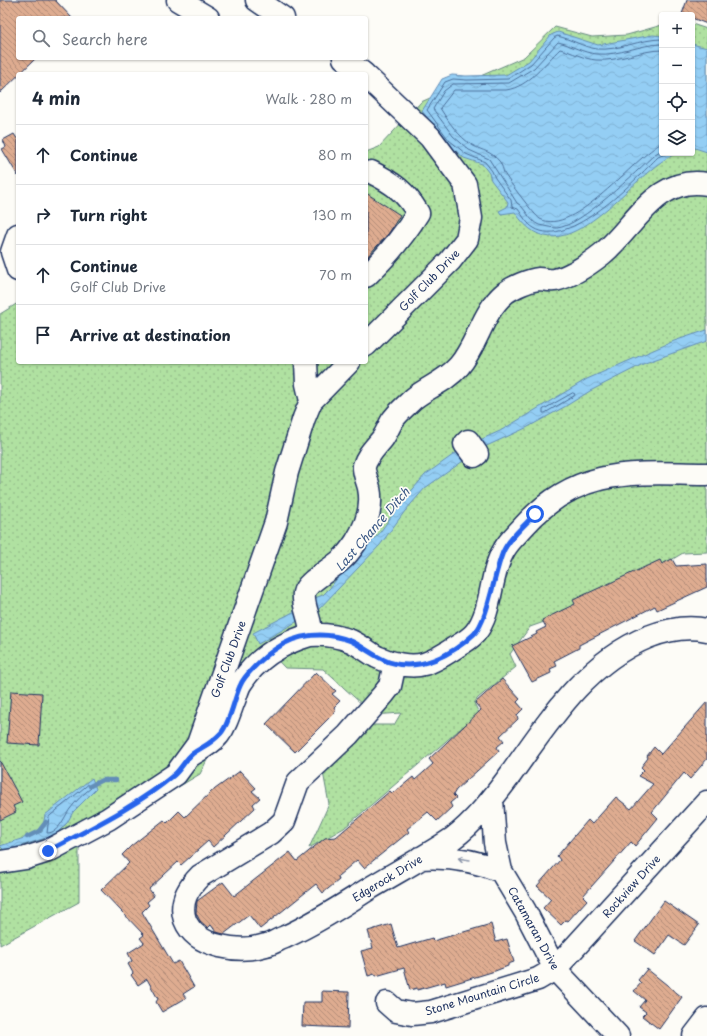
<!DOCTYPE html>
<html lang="en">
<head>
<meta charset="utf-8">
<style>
  body { margin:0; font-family:"Playpen Sans",sans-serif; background:#f6f6f7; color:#1f2937 }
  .controls { position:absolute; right:12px; top:12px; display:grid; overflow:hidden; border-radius:4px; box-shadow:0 1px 3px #0004 }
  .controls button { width:36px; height:36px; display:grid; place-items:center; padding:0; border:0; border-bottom:1px solid #e0e1e3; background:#fff; color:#1f2937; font:20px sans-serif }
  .stop { position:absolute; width:12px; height:12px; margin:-9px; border:3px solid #2563eb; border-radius:50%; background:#fff }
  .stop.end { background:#2563eb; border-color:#fff; box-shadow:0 1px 4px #0008 }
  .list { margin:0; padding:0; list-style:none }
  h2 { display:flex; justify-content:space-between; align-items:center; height:52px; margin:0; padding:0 16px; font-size:17px }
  h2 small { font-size:13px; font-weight:400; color:#747a83 }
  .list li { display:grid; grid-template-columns:26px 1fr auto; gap:12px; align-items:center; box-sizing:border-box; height:60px; padding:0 16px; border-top:1px solid #e0e1e3 }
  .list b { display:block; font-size:15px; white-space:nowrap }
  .list p { margin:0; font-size:13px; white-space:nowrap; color:#747a83 }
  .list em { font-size:13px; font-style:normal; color:#747a83 }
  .icon { flex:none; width:22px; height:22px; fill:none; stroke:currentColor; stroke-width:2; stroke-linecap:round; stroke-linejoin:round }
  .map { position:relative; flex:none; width:707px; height:1036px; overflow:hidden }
  .search { position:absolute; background:#fff; box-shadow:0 1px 3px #0004; left:16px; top:16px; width:352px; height:44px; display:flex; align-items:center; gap:10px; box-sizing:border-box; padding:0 14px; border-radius:4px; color:#747a83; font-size:15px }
  .panel { position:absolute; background:#fff; box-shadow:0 1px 3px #0004; left:16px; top:72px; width:352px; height:292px; border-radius:4px }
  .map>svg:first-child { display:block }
  .grass { fill:url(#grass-dots); stroke:#668880 }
  .water { fill:url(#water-waves); stroke:#648eb8 }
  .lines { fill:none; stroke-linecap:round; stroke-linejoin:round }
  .shore { stroke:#4b6f9a; stroke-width:1 }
  .stream { stroke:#648eb8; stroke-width:4.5 }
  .building { fill:url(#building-back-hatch); stroke:#1b2f5e }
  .minor-casing { stroke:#1b2f5e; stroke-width:25 }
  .minor { stroke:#fdfcf7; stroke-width:22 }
  .oneway { stroke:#8c96aa }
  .route { stroke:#2563eb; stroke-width:5 }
  .labels { text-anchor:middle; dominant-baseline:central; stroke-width:3.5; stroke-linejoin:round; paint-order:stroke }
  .street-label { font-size:11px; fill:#1b2f5e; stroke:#fdfcf7 }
  .water-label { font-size:12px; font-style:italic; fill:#395784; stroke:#fdfcf7 }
</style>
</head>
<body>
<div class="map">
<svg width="707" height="1036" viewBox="0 0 707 1036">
  <defs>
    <pattern id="grass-dots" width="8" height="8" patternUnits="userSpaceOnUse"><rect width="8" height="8" fill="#b0e1a1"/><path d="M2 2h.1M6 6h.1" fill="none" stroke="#97c18d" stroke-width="1.8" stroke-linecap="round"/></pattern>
    <pattern id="water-waves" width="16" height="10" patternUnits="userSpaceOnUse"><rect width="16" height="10" fill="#94cef4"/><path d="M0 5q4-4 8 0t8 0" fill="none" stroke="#7fb1d4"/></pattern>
    <pattern id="building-back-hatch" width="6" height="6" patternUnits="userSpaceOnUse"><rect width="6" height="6" fill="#deac90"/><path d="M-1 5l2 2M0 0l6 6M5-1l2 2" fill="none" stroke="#b38c79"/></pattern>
  </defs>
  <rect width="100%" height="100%" fill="#fdfcf7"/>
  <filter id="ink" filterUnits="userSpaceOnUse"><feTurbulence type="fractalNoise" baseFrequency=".025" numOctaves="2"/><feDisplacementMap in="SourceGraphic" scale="8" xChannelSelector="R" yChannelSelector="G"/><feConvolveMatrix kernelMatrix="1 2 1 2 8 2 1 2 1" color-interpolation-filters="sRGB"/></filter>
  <g filter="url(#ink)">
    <path class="grass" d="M692,24L707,29V552L683,553L656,569L564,615L530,627L510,654L516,667L478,698L474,703L479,713L344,828L309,848L329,804L323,772L368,725H394L401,713L374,715L323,669L285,668L264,646L200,774L79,846V902L0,945V314L18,303V362H366V152L379,147L421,102L524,57L555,27L592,37L627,35L662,25V153H692Z"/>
    <path class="water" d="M558,32L598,45L653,35L662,36V153H678C633,167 564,288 515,212L501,214L499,211L507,207L508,202L491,180L489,173L482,164L464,158L446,142L422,111L442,79L452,75L466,76L506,75L529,61L551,35Z
      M692,44L707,48V152L695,148L692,149Z
      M707,330V341L645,363L590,391L566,406L528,427L480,449L425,488L405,511L380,545L317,611L309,600L323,595L330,588L352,558L378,535L402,502L425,475L464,447L500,431L587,379L674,341Z
      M297,610L303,618L258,644L253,633Z
      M92,778L96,789L73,812L67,823L55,835L5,851L0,846L42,832L45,815Z"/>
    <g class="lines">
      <path class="shore" d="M662,39C640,39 618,51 597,49C583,47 571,39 557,36L554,38L531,64L508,79L467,80L453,79L445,82L427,110L449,140L466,154L485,162L492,171L495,178L511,200L512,207L518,209C523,216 527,224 534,228C569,250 635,180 658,157L667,153
        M662,44C640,44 619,56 597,54C583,53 571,45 558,42L534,68L509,83L453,84L444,91L433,109L453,136L469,150L489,159L517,203C526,208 529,221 539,225C544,226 552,228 557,228C581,226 637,171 655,154L662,150
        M662,50C640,50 619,62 596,60C584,59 572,52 560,49C545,63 529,87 506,90H454L440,108C448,121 459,137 472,145C484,152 490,150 500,162C502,166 503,169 504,173C507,179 535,216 540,219C574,237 634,157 662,143
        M573,393L575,394L574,396L545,413H543V410Z
        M88,785L91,786V788C83,794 76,801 70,809C64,817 59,833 47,833L49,817Z"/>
      <path class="stream" d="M90,786L102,780H116
        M27,837L39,831L46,822"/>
    </g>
    <path class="building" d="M0,0H55L72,18H18V58H36L0,93Z
      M687,0H707V24L692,18V15L682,14Z
      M14,134L18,140V176L2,149L6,147L3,140Z
      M366,193L400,215L389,233L366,258Z
      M672,559L676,566L707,564V587L657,610L655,606L579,645V648L554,661L557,666L550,669L551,673L532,682L512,646L537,634L536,632L546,627L542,620L575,604L573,600L660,560L662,564Z
      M316,672L336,691L332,694L340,701L334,707L336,711L295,752L266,724Z
      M502,679L520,699L517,702L523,709L517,715L518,719L500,736L504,741L497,747L499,751L456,790L453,795L456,798L450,803L452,807L437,821L428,812L407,829L409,832L364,868L357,860L338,876L339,880L323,893L316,884L260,929L249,915L224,934L216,932L211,925L208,928L200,921L196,913L197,901L223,882L234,896L290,852L297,861L325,838L336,837L390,791L392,793L394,791L395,792L413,777L415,780L433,764L429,759L481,710L475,703Z
      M11,691L42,693L39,745L7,743Z
      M707,702V759L690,779L684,773L652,812L658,818L635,846L631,842L583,896L587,900L568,921L566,920L561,925L543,908L551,899L537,886L560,860L557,856L588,820L592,824L616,797L631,809L653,784L638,776L644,770L641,767L648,758L647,756L654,747L661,754Z
      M0,761L22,802L13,806L16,812L0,820Z
      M240,771L256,788L252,791L260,798L253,804L255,808L213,847L208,841L181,865L178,862L149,889L154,896L147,902L149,905L142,912L173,964L179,961L194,987L183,994L186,998L162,1012L156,1002L158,999L147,979L138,985L131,975L133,973L128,964L132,961L128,953L144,943L140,938L144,935L101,890L129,863L122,855L131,846L164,820L167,823L179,811L185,817L211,792Z
      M664,901L699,925L684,945L669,935L655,955L635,941Z
      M391,924L398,948L432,938L433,941L491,924L496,942L507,939L514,962L508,964V966L495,971L446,986L445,982L417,990V988L410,990L404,968L376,976L375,974L368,976L361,951L373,948L368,931Z
      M647,969L682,997L659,1029L642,1016L646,1012L639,1007L645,1000L634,991L641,983L638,980Z
      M322,991L349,992L348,1028L302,1026L303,1002H322Z"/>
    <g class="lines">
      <g class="minor-casing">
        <path id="minor" d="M178,0L208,18
          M257,0L283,18
          M344,58L364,74
          M366,76L430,137L465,184L471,218L467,239L450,261L366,345
          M18,235L12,252L18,270
          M366,276C386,257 403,237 418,213C405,191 393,183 371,172
          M306,362L307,384L311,401
          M468,441L477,454L474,456L465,444Z
          M310,635C323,634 338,636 351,641C360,645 368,652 377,657C390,663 410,668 424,664C435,661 447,653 456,647C463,643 470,639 475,633C493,612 489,574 504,550C509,541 518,533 525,525C578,466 635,473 707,474
          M395,663L390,686L383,695L348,735L298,782L284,821L271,833L200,876C188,888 179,902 185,920C196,948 240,953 266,945C272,944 279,939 285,937C314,924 340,907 367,890C395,873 425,857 452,839C475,822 494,797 511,774C549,721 585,663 648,637C666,630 688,626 707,630
          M191,755C220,739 222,734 233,703C236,697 237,689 241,683C257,658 282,643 310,635C313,621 302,608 304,593C306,582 333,568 341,560C347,555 352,548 356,542C366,526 373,507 369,488C368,482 363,472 364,466C367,455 376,447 383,438C387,432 389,426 392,421C397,413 406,406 413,399C428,387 445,382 459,366C478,344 482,312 505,293C513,287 529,280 539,279C544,279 550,281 555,280C572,276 588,265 602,254C635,227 656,175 707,184
          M492,799L495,843L501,871L525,911L555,969L618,1036
          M420,858C449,856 474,860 501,871
          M0,862L26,858L48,851L108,819L176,774L198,744L276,522L287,472L304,418L311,401L349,362
          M387,1003L396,1011L412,1014L431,1012L538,979L555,969L707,802
          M694,1036L707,1019"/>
      </g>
      <use href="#minor" class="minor"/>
    </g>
    <defs><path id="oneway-shaft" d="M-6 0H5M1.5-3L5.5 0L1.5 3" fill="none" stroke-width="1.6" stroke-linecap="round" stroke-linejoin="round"/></defs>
    <use class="oneway" href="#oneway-shaft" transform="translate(464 859) rotate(-171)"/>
  </g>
  <g class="lines" filter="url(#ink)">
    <path class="route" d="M48,851C91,828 137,806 174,775C181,769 185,760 192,754C203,746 210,745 221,733C230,723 234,699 240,686C244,675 264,657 274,650C296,633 326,631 351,641C364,647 375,657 389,662C419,672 452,655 474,634C488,621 494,573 503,552C509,538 525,525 535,514"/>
  </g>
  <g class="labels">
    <g class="street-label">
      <text transform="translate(429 280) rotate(-46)">Golf Club Drive</text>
      <text transform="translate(228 659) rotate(-70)">Golf Club Drive</text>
      <text transform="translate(387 878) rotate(-31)">Edgerock Drive</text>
      <text transform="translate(631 886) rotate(-48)">Rockview Drive</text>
      <text transform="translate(534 928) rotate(61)">Catamaran Drive</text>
      <text transform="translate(482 994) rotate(-17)">Stone Mountain Circle</text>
    </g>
    <g class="water-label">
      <text transform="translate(372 529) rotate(-49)">Last Chance Ditch</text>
    </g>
  </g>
</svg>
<div class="controls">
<button>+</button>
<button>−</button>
<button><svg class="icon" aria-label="locate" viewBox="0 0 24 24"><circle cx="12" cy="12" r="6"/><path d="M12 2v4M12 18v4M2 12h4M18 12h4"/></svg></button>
<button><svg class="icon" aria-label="layers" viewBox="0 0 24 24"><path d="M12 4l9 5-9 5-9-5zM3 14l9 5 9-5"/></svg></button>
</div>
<div class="stop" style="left:535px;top:514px"></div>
<div class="stop end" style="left:48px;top:851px"></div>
<div class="search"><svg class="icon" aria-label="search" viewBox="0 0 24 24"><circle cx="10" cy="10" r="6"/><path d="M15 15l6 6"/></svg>Search here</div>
<section class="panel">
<h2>4 min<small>Walk · 280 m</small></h2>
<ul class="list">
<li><svg class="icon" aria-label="ahead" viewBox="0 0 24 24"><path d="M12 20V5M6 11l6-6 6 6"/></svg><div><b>Continue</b></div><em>80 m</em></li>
<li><svg class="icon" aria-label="right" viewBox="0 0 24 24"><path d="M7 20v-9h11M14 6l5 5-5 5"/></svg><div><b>Turn right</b></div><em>130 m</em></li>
<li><svg class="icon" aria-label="ahead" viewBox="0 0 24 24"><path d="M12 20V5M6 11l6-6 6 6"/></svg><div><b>Continue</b><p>Golf Club Drive</p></div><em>70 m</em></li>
<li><svg class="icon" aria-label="arrive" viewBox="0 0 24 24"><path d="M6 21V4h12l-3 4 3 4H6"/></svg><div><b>Arrive at destination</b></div></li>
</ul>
</section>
</div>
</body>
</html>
